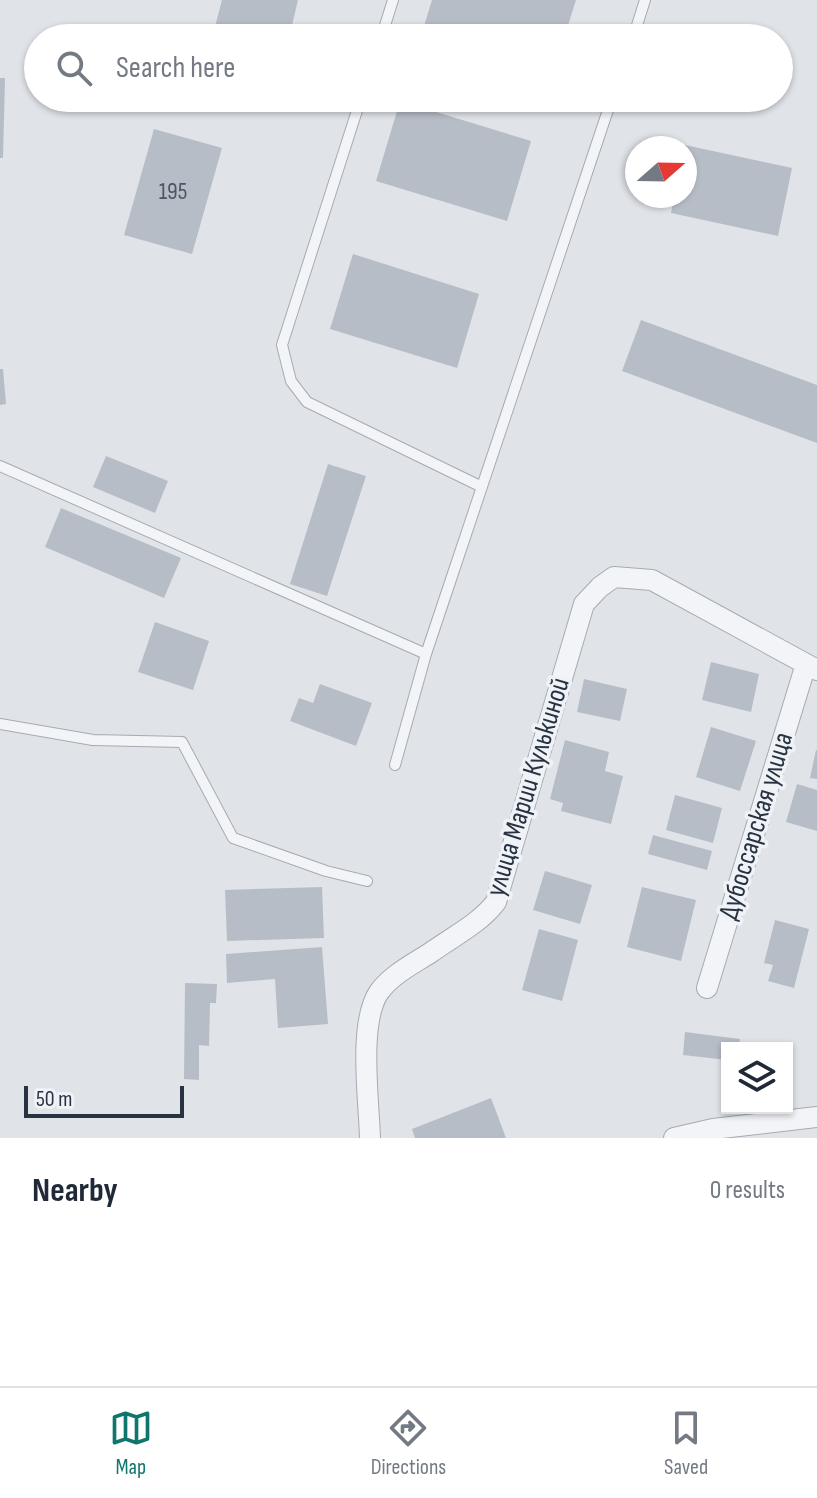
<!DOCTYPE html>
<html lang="en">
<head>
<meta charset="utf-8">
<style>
  body { margin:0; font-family:"Sofia Sans Condensed",sans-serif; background:#f2f2f3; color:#1f2937 }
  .controls { position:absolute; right:24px; bottom:24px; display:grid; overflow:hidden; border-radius:0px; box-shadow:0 2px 6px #0004 }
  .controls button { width:72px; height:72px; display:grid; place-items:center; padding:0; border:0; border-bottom:2px solid #e0e1e3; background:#fff; color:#1f2937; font:40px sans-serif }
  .compass { position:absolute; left:625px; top:136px; width:72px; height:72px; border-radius:50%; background:#fff; box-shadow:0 2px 6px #0004; rotate:70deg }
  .scale { position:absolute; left:24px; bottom:20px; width:160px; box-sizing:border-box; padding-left:8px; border:4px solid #283240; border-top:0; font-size:22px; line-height:28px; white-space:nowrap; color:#283240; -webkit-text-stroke:6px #eff2f6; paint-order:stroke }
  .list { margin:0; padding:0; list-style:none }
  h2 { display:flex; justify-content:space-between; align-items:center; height:104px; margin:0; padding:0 32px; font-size:34px }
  h2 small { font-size:26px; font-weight:400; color:#747a83 }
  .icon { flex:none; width:44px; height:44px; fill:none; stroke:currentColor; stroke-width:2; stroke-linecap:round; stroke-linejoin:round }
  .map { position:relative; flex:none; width:817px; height:1138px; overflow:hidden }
  .search { position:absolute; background:#fff; box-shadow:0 2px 6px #0004; left:24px; right:24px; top:24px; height:88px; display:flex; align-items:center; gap:20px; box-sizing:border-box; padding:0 28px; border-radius:44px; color:#747a83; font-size:30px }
  .sheet { height:248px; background:#fff }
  nav { display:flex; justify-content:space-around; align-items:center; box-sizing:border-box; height:112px; border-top:2px solid #e0e1e3; background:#fff; font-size:22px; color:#747a83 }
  nav a { display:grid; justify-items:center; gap:4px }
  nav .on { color:#0f766e }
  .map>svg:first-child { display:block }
  .building { fill:#b7bdc6 }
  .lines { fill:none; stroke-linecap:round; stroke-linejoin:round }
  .lane-casing { stroke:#a5abb3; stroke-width:12 }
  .street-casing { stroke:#a5abb3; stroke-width:22 }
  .lane { stroke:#f2f4f7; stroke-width:10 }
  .street { stroke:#f2f4f7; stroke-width:20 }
  .labels { text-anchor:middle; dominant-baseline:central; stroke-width:7; stroke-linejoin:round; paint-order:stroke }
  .number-label { font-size:24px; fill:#4c5562 }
  .street-label { font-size:28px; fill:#283240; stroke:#eff2f6 }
</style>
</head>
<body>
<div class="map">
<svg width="817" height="1138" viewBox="0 0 817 1138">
  <rect width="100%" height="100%" fill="#e0e4e9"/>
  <path class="building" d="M222,0H298L289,38H212Z
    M432,0H576L564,38H463L424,26Z
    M0,78H5L3,158H0Z
    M223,98H273L270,111Z
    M400,101L531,141L507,221L376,181Z
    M154,129L222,148L192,254L124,235Z
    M685,145L792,168L778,236L671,213L674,196H685Z
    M353,254L479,294L457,368L330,329Z
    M641,320L817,385V443L622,371Z
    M0,369H3L6,404L0,405Z
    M106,456L168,481L155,513L93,487Z
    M328,464L366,476L327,596L290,584Z
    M61,508L181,558L164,598L45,547Z
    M155,622L209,641L193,690L138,672Z
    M711,662L759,674L751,712L702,700Z
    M584,679L627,689L620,721L577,712Z
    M320,684L372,703L356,746L290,721L299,698L313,703Z
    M711,727L756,741L740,791L696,777Z
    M565,740L609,752L605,771L623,776L611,824L561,811L563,803L550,799Z
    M816,750H817V779L810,778Z
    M797,784L817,790V831L786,822Z
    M675,795L722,808L713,843L666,830Z
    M653,835L712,851L707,870L648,854Z
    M545,871L592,885L580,924L533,910Z
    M322,887L324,938L227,941L225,890Z
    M642,887L696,900L681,961L627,947Z
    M775,920L809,929L794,988L768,981L773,965L764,963Z
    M539,929L578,940L562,1001L522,990Z
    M322,947L328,1024L278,1028L275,979L227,983L226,954Z
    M185,983L217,984L216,1003H210L209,1046L199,1045V1080L184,1079Z
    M685,1032L740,1039L739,1048H727V1060L683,1055Z
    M491,1098L506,1138H415L412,1129Z"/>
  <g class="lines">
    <g class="lane-casing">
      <path id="lane" d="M381,38L393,0
        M633,38L645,0
        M361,98L282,345L291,381L307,402L482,487
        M0,466L426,654
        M0,724L93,740L182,742L233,838L326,871L367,881
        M395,765L426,654L612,98"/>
    </g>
    <g class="street-casing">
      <path id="street" d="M707,988L806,664
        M370,1138C369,1100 358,1023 379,992C392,974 415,963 433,951C454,936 480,923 496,902L584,604L600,587L614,577L652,580L817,670
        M674,1138L713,1129L817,1117"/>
    </g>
    <use href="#lane" class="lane"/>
    <use href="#street" class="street"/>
  </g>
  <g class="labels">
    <g class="number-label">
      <text x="173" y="191">195</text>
    </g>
    <g class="street-label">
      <text transform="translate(528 787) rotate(-73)">улица Марии Кулькиной</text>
      <text transform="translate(756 826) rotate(-73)">Дубоссарская улица</text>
    </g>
  </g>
</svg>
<div class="controls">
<button><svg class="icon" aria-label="layers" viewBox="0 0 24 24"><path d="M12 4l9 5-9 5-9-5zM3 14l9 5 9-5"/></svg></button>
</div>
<svg class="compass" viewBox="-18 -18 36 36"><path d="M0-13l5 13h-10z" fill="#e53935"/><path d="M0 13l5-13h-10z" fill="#747a83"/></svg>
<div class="scale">50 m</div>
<div class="search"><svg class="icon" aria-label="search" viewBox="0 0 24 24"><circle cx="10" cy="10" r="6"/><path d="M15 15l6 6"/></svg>Search here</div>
</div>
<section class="sheet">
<h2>Nearby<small>0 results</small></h2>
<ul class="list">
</ul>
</section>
<nav>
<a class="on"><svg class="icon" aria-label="map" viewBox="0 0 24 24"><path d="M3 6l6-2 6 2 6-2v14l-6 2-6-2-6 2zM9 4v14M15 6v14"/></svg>Map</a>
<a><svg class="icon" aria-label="directions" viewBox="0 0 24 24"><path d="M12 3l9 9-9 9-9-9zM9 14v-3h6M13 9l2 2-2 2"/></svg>Directions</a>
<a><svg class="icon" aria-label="saved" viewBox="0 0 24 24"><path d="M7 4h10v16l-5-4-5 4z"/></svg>Saved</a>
</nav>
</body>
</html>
